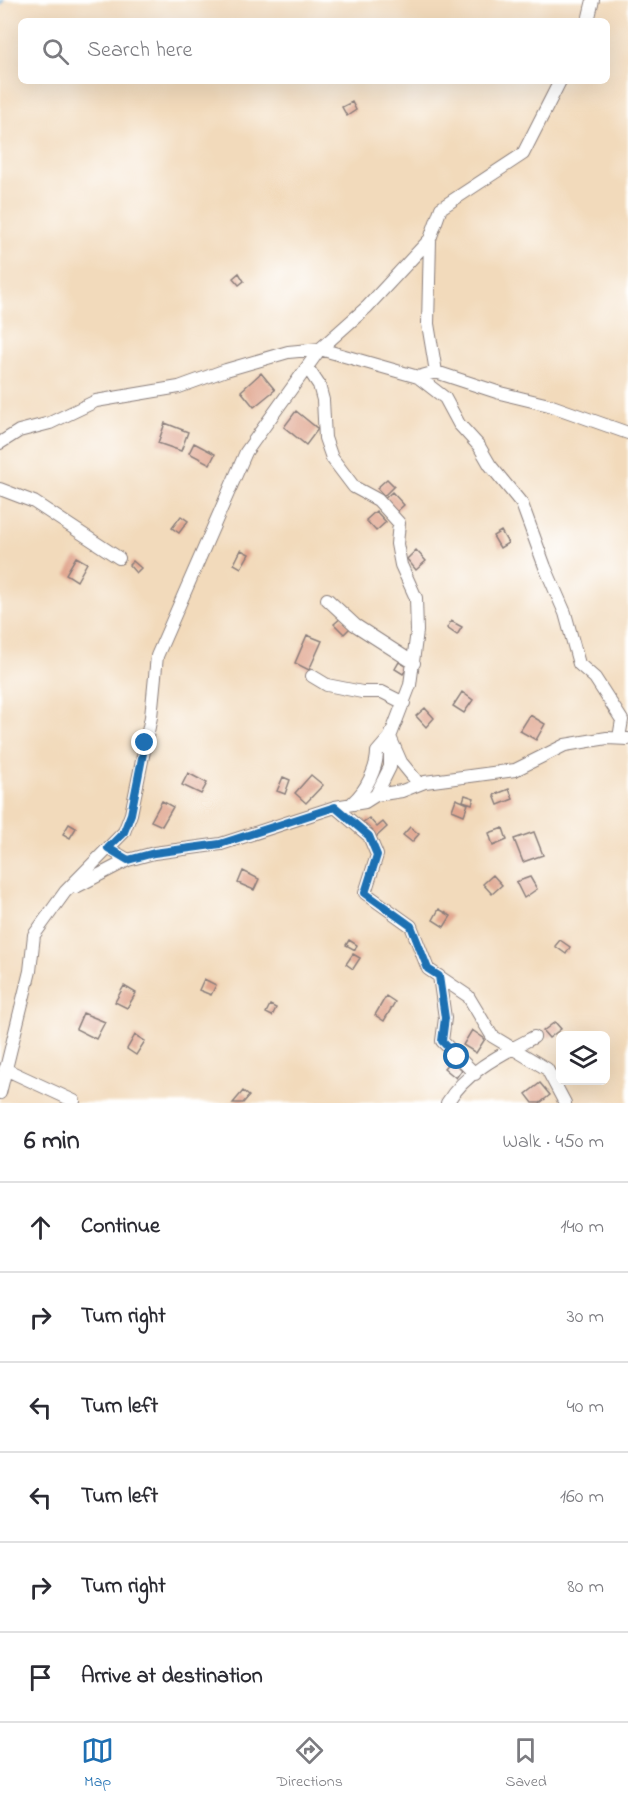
<!DOCTYPE html>
<html lang="en">
<head>
<meta charset="utf-8">
<style>
  body { margin:0; font-family:"Indie Flower",sans-serif; background:#f7f7f7; color:#2b2b33 }
  .controls { position:absolute; right:18px; bottom:18px; display:grid; overflow:hidden; border-radius:9px; box-shadow:0 6px 24px #0002 }
  .controls button { width:54px; height:54px; display:grid; place-items:center; padding:0; border:0; border-bottom:2px solid #e1e1e2; background:#fff; color:#2b2b33; font:30px sans-serif }
  .stop { position:absolute; width:18px; height:18px; margin:-14px; border:4px solid #1f6fb2; border-radius:50%; background:#fff }
  .stop.end { background:#1f6fb2; border-color:#fff; box-shadow:0 2px 6px #0008 }
  .list { margin:0; padding:0; list-style:none }
  h2 { display:flex; justify-content:space-between; align-items:center; height:78px; margin:0; padding:0 24px; font-size:26px }
  h2 small { font-size:20px; font-weight:400; color:#7c7c81 }
  .list li { display:grid; grid-template-columns:39px 1fr auto; gap:18px; align-items:center; box-sizing:border-box; height:90px; padding:0 24px; border-top:2px solid #e1e1e2 }
  .list b { display:block; font-size:22px; white-space:nowrap }
  .list em { font-size:20px; font-style:normal; color:#7c7c81 }
  .icon { flex:none; width:33px; height:33px; fill:none; stroke:currentColor; stroke-width:2; stroke-linecap:round; stroke-linejoin:round }
  .map { position:relative; flex:none; width:628px; height:1103px; overflow:hidden }
  .search { position:absolute; background:#fff; box-shadow:0 6px 24px #0002; left:18px; right:18px; top:18px; height:66px; display:flex; align-items:center; gap:15px; box-sizing:border-box; padding:0 21px; border-radius:9px; color:#7c7c81; font-size:22px }
  .sheet { height:618px; background:#fff }
  nav { display:flex; justify-content:space-around; align-items:center; box-sizing:border-box; height:84px; border-top:2px solid #e1e1e2; background:#fff; font-size:16px; color:#7c7c81 }
  nav a { display:grid; justify-items:center; gap:3px }
  nav .on { color:#1f6fb2 }
  .map>svg:first-child { display:block }
  .lines { fill:none; stroke-linecap:round; stroke-linejoin:round }
  .stream { stroke:#55a3ce; stroke-width:3 }
  .building { fill:#e1a791 }
  .minor-casing { stroke:#8a7e7b; stroke-width:14 }
  .minor { stroke:#fff; stroke-width:12 }
  .route { stroke:#1f6fb2; stroke-width:8 }
</style>
</head>
<body>
<div class="map">
<svg width="628" height="1103" viewBox="0 0 628 1103">
  <rect width="100%" height="100%" fill="#fff"/>
  <filter id="ink" filterUnits="userSpaceOnUse"><feTurbulence type="fractalNoise" baseFrequency=".0167" numOctaves="2"/><feDisplacementMap in="SourceGraphic" scale="12" xChannelSelector="R" yChannelSelector="G"/><feConvolveMatrix kernelMatrix="1 2 1 2 8 2 1 2 1" color-interpolation-filters="sRGB"/></filter>
  <filter id="wash" filterUnits="userSpaceOnUse"><feTurbulence type="fractalNoise" baseFrequency=".008" numOctaves="4" result="noise"/><feDisplacementMap in="SourceGraphic" scale="24" xChannelSelector="R" yChannelSelector="G"/><feGaussianBlur stdDeviation="1.35" result="paint"/><feColorMatrix in="noise" values="0 0 0 0 0 0 0 0 0 0 0 0 0 0 0 0 0 1.4 0 .05"/><feComposite in="paint" operator="in"/></filter>
  <g filter="url(#wash)">
    <rect width="100%" height="100%" fill="#f2dabb"/>
    <g class="lines">
      <path class="stream" d="M0,4L3,0"/>
    </g>
    <g id="blocks">
      <path class="building" d="M352,102L356,110L347,116L342,107Z
        M239,273L244,281L239,285L233,278Z
        M261,373L275,390L254,407L241,391Z
        M296,411L318,429L306,445L284,427Z
        M165,423L188,432L181,451L158,443Z
        M194,443L215,454L210,464L189,453Z
        M387,479L394,486L384,496L377,488Z
        M392,492L404,505L393,515L381,502Z
        M376,511L386,522L376,531L366,520Z
        M181,516L188,521L179,533L172,528Z
        M501,531L508,543L500,548L493,536Z
        M241,550L249,554L241,568L234,564Z
        M416,550L426,561L416,570L407,559Z
        M76,557L87,563L77,581L66,574Z
        M133,561L141,568L136,573L129,565Z
        M342,617L351,627L344,634L334,624Z
        M451,621L462,627L457,635L447,628Z
        M307,635L322,641L309,670L295,663Z
        M399,662L408,667L403,674L395,669Z
        M462,692L473,700L464,713L453,706Z
        M425,708L434,718L426,727L416,716Z
        M530,715L545,724L536,740L520,731Z
        M188,773L207,783L201,794L182,785Z
        M311,775L323,785L306,803L295,793Z
        M283,777L290,780L285,794L277,791Z
        M509,789L513,799L498,805L494,795Z
        M465,795L474,798L472,804L463,801Z
        M456,799L468,804L464,815L452,810Z
        M162,801L173,807L162,826L151,821Z
        M369,818L377,827L383,822L387,827L375,838L362,823Z
        M69,824L76,828L70,838L63,834Z
        M410,827L419,834L412,842L403,835Z
        M503,828L507,840L493,846L489,833Z
        M534,832L543,855L523,862L514,839Z
        M243,871L259,879L254,890L238,883Z
        M493,875L502,885L492,894L483,884Z
        M530,877L537,889L524,898L516,882Z
        M439,909L451,916L444,927L433,920Z
        M349,940L357,945L355,950L346,945Z
        M560,940L570,947L566,954L555,946Z
        M353,954L360,958L353,969L346,964Z
        M204,979L216,985L211,995L199,990Z
        M124,986L136,993L127,1008L115,1002Z
        M386,996L395,1002L384,1021L375,1015Z
        M270,1005L276,1008L272,1016L266,1013Z
        M83,1013L105,1022L96,1039L76,1029Z
        M555,1022L561,1029L549,1038L543,1031Z
        M472,1030L485,1039L476,1053L463,1045Z
        M135,1035L145,1041L136,1055L127,1049Z
        M453,1058L464,1067L456,1078L444,1068Z
        M540,1083L550,1095L540,1103H533L526,1094Z
        M243,1091L249,1096L243,1103H233Z"/>
    </g>
  </g>
  <g filter="url(#ink)">
    <use href="#blocks" fill-opacity="0" stroke="#8a7e7b" stroke-width="1.5"/>
    <g class="lines">
      <g class="minor-casing">
        <path id="minor" d="M588,21L593,0
          M430,239L428,324L436,372L500,393L549,405L628,433
          M307,367L319,385L323,400L325,438L332,458L354,487L378,500L399,523L397,544L401,565L416,598L417,631L410,685L390,737V767L376,795L365,802L335,807
          M418,377L445,398L459,424L479,446L490,465L522,504L545,567L565,613L579,664L595,678L622,720L619,738
          M0,443L19,431L50,423L96,401L179,387L226,370L288,352L320,349L418,377L436,372
          M0,489L34,502L119,558
          M327,599L355,625L414,663
          M312,676L327,685L362,692H382L404,703
          M376,795L402,791L425,782L515,770L565,745L607,738L628,739
          M353,802C366,791 377,768 377,752L390,737L401,762L419,784
          M108,848L128,860L154,853L221,844L335,807L369,836L377,855L365,893L411,926L428,969L468,996L492,1036L547,1069L565,1103
          M76,887L128,860
          M439,976L445,1018L442,1041L475,1074
          M5,1069L74,1101
          M0,1093L30,971L34,935L65,892L124,832L131,814L151,717L157,656L246,452L320,349L367,307L430,239L441,208L523,154L560,81
          M447,1103C466,1071 502,1054 534,1037"/>
      </g>
      <use href="#minor" class="minor"/>
    </g>
  </g>
  <g class="lines" filter="url(#ink)">
    <path class="route" d="M145,743L131,814L124,832L108,848L128,860L154,853L220,844L335,807L369,836L377,855L365,893L411,926L428,969L439,976L445,1018L442,1041L457,1057"/>
  </g>
</svg>
<div class="controls">
<button><svg class="icon" aria-label="layers" viewBox="0 0 24 24"><path d="M12 4l9 5-9 5-9-5zM3 14l9 5 9-5"/></svg></button>
</div>
<div class="stop" style="left:457px;top:1057px"></div>
<div class="stop end" style="left:145px;top:743px"></div>
<div class="search"><svg class="icon" aria-label="search" viewBox="0 0 24 24"><circle cx="10" cy="10" r="6"/><path d="M15 15l6 6"/></svg>Search here</div>
</div>
<section class="sheet">
<h2>6 min<small>Walk · 450 m</small></h2>
<ul class="list">
<li><svg class="icon" aria-label="ahead" viewBox="0 0 24 24"><path d="M12 20V5M6 11l6-6 6 6"/></svg><div><b>Continue</b></div><em>140 m</em></li>
<li><svg class="icon" aria-label="right" viewBox="0 0 24 24"><path d="M7 20v-9h11M14 6l5 5-5 5"/></svg><div><b>Turn right</b></div><em>30 m</em></li>
<li><svg class="icon" aria-label="left" viewBox="0 0 24 24"><path d="M17 20v-9H6M10 6l-5 5 5 5"/></svg><div><b>Turn left</b></div><em>40 m</em></li>
<li><svg class="icon" aria-label="left" viewBox="0 0 24 24"><path d="M17 20v-9H6M10 6l-5 5 5 5"/></svg><div><b>Turn left</b></div><em>160 m</em></li>
<li><svg class="icon" aria-label="right" viewBox="0 0 24 24"><path d="M7 20v-9h11M14 6l5 5-5 5"/></svg><div><b>Turn right</b></div><em>80 m</em></li>
<li><svg class="icon" aria-label="arrive" viewBox="0 0 24 24"><path d="M6 21V4h12l-3 4 3 4H6"/></svg><div><b>Arrive at destination</b></div></li>
</ul>
</section>
<nav>
<a class="on"><svg class="icon" aria-label="map" viewBox="0 0 24 24"><path d="M3 6l6-2 6 2 6-2v14l-6 2-6-2-6 2zM9 4v14M15 6v14"/></svg>Map</a>
<a><svg class="icon" aria-label="directions" viewBox="0 0 24 24"><path d="M12 3l9 9-9 9-9-9zM9 14v-3h6M13 9l2 2-2 2"/></svg>Directions</a>
<a><svg class="icon" aria-label="saved" viewBox="0 0 24 24"><path d="M7 4h10v16l-5-4-5 4z"/></svg>Saved</a>
</nav>
</body>
</html>
